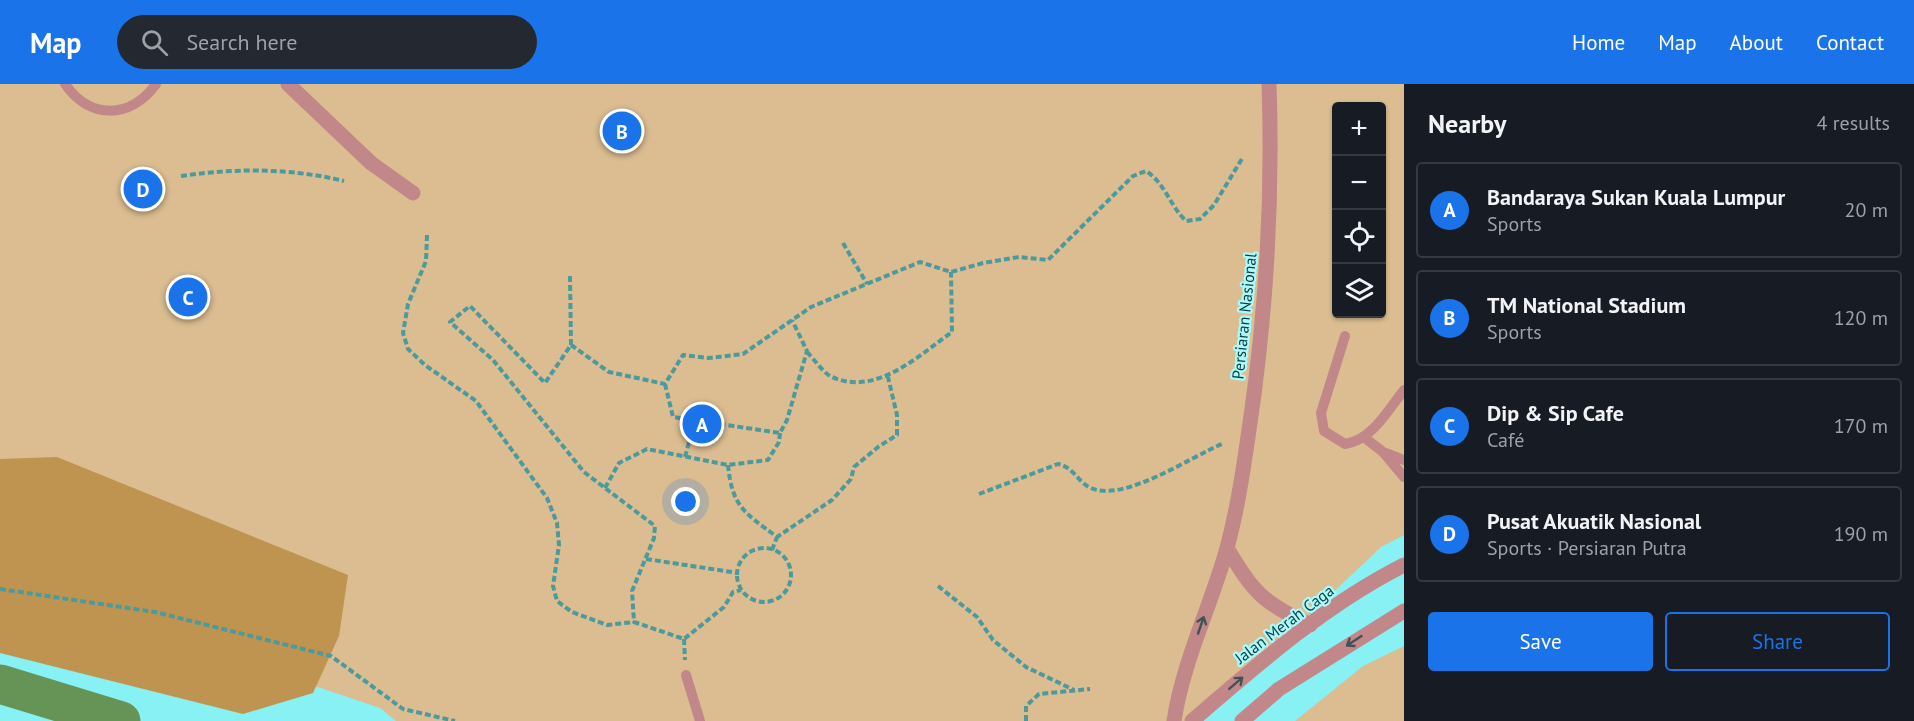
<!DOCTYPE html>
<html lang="en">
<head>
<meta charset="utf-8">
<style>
  body { margin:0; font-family:"PT Sans",sans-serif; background:#242831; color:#f1f3f6 }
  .controls { position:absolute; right:18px; top:18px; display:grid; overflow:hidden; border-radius:6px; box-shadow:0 2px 4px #0004 }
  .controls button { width:54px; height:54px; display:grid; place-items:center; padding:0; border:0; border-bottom:2px solid #363941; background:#171b24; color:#f1f3f6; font:30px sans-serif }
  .you { position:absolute; left:686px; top:418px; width:21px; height:21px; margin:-15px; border:4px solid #fff; border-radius:50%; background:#1a73e8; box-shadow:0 0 0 9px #1a73e833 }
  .badge { display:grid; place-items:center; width:39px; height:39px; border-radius:50%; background:#1a73e8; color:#fff; font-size:20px; font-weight:700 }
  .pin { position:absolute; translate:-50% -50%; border:3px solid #fff; box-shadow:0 2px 6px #0006 }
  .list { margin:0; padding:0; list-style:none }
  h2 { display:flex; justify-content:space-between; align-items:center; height:78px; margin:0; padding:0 24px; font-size:26px }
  h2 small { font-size:20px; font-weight:400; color:#9ea1a6 }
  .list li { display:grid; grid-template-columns:39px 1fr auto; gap:18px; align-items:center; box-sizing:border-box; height:96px; margin:0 12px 12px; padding:0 12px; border:2px solid #363941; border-radius:6px }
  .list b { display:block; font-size:22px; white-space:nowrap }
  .list p { margin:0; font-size:20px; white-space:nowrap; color:#9ea1a6 }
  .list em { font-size:20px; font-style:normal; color:#9ea1a6 }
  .actions { display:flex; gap:12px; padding:18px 24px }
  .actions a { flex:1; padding:14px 0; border:2px solid #1a73e8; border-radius:6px; text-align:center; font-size:21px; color:#1a73e8 }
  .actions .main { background:#1a73e8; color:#fff }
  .icon { flex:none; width:33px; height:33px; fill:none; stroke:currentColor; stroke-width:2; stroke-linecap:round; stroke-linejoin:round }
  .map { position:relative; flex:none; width:1404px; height:637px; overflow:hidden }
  header { display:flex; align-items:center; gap:36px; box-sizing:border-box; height:84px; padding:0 30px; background:#1a73e8; color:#fff }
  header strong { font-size:28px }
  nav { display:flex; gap:33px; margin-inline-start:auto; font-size:21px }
  .search { width:420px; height:54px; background:#242831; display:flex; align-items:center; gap:15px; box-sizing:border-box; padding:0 21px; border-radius:33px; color:#9ea1a6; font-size:22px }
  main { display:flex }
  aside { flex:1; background:#171b24 }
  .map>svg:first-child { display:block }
  .green { fill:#dbbd91; fill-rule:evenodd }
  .forest { fill:#bf9450 }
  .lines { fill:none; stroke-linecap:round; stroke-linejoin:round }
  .river { stroke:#669356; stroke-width:39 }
  .path { stroke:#4d9a9c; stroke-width:4; stroke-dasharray:6 3; stroke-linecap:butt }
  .service { stroke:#c28789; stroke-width:10 }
  .minor { stroke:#c28789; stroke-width:15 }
  .tertiary { stroke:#c28789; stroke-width:15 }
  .oneway { stroke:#435254 }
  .labels { text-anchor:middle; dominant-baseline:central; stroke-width:4.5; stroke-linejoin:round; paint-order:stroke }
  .street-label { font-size:16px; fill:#0d3c3e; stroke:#aafafc }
</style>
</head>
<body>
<header>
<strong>Map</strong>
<div class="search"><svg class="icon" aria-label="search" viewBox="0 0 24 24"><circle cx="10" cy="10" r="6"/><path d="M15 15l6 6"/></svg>Search here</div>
<nav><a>Home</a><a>Map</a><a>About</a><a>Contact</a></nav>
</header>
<main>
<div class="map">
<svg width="1404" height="637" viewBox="0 0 1404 637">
  <rect width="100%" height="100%" fill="#88f1f3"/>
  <path class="green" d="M0,0H1404V451L1381,463L1197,637H396L380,624L193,561L0,533ZM1336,22H1382V230H1336Z
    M1404,562V637H1295L1363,582Z"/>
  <path class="forest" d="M57,373L348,491L339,552L313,609L243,630L0,569V375Z"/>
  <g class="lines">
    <path class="river" d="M0,600L121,637"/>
    <path class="path" d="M181,92C236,84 290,84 344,97
      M427,151L426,177L408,220L403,249L408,265L425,281L476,317L547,414L557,439L559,461L553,502L557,517L572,528L607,541L634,538
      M843,159L867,200
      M570,192L571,261L545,299L470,222L450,238L493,276L584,388L655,442L654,454L632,507L634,538L684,555L724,523L733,508L741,506
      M571,261L609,288L665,300L683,271L709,274L743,270L811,223L920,178L951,188L983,179L1019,173L1048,176L1133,92L1146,87C1165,99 1170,122 1186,137L1200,135L1214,121L1243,73
      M807,268C814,275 822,287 830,292C875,314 918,272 952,248L951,188
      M665,300L673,333L780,349L787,336L807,267L792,236
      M685,373L695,336
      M728,381C732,423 745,429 777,453L832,416L851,395L854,383L878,363L897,351V331L888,293
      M605,404L619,379L647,365L728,381L768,376L779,358L780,349
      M979,410L1058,380C1074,383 1078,399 1091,404C1124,419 1192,372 1222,360
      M737 491a27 27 0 1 1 54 0a27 27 0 1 1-54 0Z
      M772,466L777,453
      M646,475L738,489
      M938,502L977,533L993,556L1026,583L1074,606
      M0,505L155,528L331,572L403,625L455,637
      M684,555L685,576
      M1026,637V622L1039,610L1090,605"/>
    <path class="service" d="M65,0C89,35 130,36 156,0
      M1345,252L1321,329L1324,347L1345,360C1372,356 1388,326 1404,306
      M1365,354L1383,368L1404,393
      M1383,368L1404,376
      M686,591L700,637"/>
    <path class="minor" d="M288,0L371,79L413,109
      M1227,464C1254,509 1262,518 1310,541
      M1174,637C1183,577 1211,522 1227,464C1238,423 1244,381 1250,339C1267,223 1273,117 1269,0"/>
    <path class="tertiary" d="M1192,637C1258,580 1325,521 1404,481
      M1242,637L1279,605L1404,527"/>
  </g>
  <defs><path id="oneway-shaft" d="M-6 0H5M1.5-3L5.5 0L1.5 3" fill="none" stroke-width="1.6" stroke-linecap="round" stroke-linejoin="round" transform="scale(1.5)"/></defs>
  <g class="oneway">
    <use href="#oneway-shaft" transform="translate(1201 541) rotate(-71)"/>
    <use href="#oneway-shaft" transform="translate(1354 557) rotate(147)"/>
    <use href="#oneway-shaft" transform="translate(1236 599) rotate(-41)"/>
  </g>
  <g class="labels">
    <g class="street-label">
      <text transform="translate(1244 232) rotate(-84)">Persiaran Nasional</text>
      <text transform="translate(1284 540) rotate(-37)">Jalan Merah Caga</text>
    </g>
  </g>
</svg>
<div class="controls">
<button>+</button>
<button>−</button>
<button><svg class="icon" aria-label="locate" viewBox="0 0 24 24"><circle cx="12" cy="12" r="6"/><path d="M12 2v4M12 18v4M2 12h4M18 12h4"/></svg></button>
<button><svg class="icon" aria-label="layers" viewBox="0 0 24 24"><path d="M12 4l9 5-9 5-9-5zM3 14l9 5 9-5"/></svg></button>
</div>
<div class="you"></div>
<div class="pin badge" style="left:702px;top:340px">A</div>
<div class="pin badge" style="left:622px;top:47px">B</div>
<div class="pin badge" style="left:188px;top:213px">C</div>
<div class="pin badge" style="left:143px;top:105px">D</div>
</div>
<aside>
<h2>Nearby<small>4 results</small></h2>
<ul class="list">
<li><span class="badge">A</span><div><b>Bandaraya Sukan Kuala Lumpur</b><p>Sports</p></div><em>20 m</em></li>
<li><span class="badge">B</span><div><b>TM National Stadium</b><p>Sports</p></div><em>120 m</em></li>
<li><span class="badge">C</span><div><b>Dip &amp; Sip Cafe</b><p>Café</p></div><em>170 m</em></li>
<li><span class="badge">D</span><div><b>Pusat Akuatik Nasional</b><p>Sports · Persiaran Putra</p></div><em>190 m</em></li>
</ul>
<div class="actions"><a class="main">Save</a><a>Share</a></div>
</aside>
</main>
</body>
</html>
